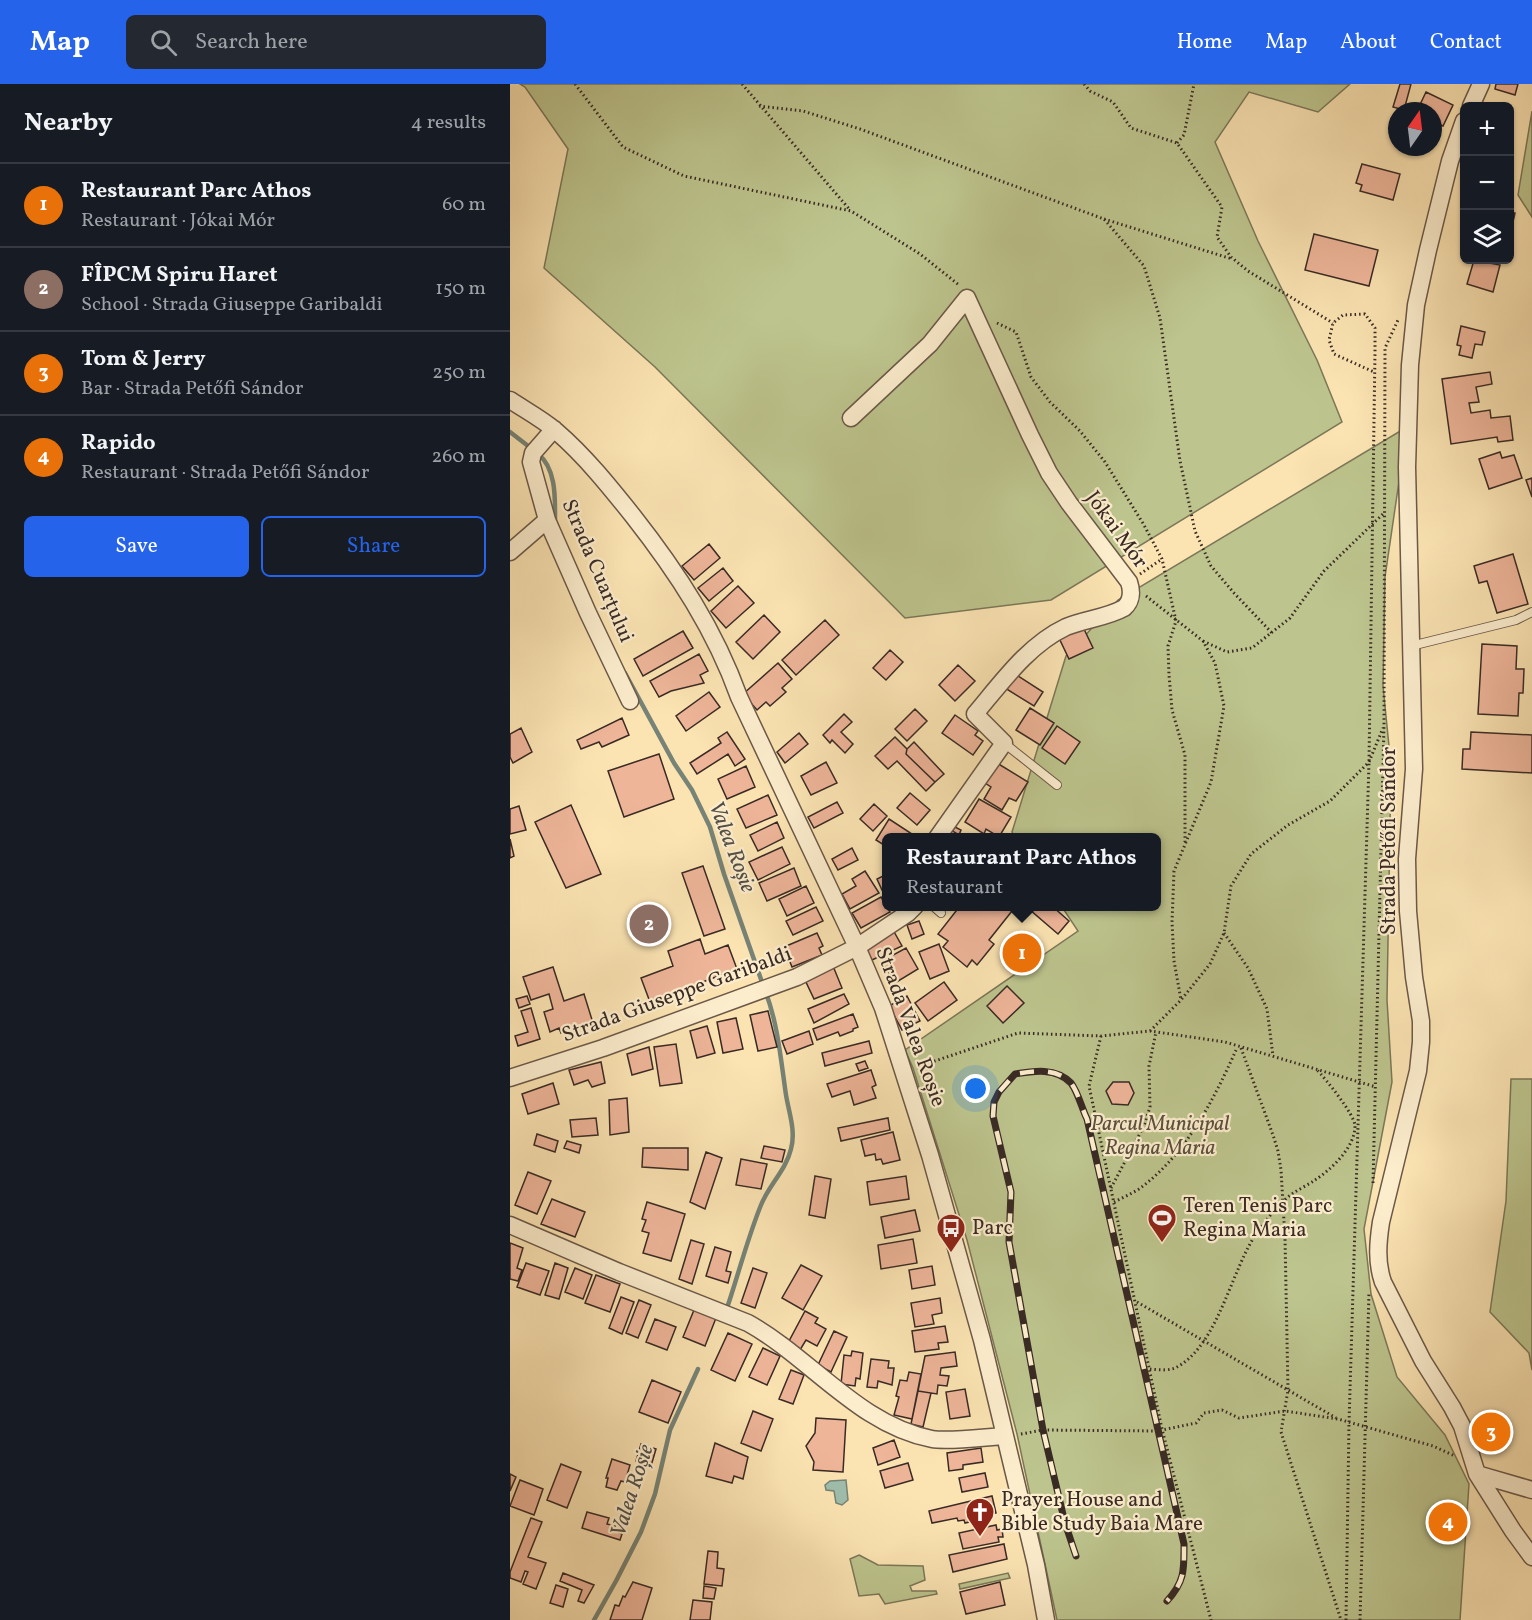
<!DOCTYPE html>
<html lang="en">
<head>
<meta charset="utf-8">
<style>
  body { margin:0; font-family:Vollkorn,serif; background:#242831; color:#f1f3f6 }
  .controls { position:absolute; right:18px; top:18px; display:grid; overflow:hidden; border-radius:9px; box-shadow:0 2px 4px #0004 }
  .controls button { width:54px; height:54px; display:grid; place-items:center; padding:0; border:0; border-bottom:2px solid #363941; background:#171b24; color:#f1f3f6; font:30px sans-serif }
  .compass { position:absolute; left:878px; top:18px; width:54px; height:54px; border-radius:50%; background:#171b24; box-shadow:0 2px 4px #0004; rotate:14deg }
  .you { position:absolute; left:466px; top:1005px; width:21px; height:21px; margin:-15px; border:4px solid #fff; border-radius:50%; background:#1a73e8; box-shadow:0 0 0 9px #1a73e833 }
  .badge { display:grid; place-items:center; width:39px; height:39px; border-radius:50%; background:#2563eb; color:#fff; font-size:20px; font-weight:700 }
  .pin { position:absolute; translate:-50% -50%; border:3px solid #fff; box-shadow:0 2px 6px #0006 }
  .popup { position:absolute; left:372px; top:749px; width:279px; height:78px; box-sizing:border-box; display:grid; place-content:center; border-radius:9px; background:#171b24; filter:drop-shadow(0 2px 4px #0005); font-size:20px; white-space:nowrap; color:#9ea1a6 }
  .popup b { font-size:22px; color:#f1f3f6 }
  .popup::after { content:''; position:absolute; left:50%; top:100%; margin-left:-12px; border:12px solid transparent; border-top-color:#171b24 }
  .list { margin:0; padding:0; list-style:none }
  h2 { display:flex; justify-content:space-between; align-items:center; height:78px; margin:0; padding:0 24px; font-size:26px }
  h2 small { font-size:20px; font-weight:400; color:#9ea1a6 }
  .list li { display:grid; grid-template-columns:39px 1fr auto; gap:18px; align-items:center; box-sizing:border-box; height:84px; padding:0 24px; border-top:2px solid #363941 }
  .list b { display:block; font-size:22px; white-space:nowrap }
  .list p { margin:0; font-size:20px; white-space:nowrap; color:#9ea1a6 }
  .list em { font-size:20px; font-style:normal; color:#9ea1a6 }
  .actions { display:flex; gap:12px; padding:18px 24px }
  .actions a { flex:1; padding:14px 0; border:2px solid #2563eb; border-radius:9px; text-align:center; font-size:21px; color:#2563eb }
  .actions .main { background:#2563eb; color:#fff }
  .icon { flex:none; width:33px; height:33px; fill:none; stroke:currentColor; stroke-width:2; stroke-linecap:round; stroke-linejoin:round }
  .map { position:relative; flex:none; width:1022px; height:1536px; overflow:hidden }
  header { display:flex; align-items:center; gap:36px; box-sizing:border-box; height:84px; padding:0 30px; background:#2563eb; color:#fff }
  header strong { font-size:28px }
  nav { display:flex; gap:33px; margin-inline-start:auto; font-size:21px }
  .search { width:420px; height:54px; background:#242831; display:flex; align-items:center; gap:15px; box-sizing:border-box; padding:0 21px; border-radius:9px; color:#9ea1a6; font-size:22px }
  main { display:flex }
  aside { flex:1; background:#171b24 }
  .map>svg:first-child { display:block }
  .green { fill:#bdc48d; stroke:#7b7758; stroke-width:1.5 }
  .water { fill:#9fbeac; stroke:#768376; stroke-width:1.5 }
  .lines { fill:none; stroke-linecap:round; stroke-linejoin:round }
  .stream { stroke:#768376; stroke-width:4.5 }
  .building { fill:#eeb599; stroke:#392a24; stroke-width:1.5 }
  .service-casing { stroke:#6a5848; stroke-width:10 }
  .minor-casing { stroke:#6a5848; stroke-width:19 }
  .path { stroke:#392a24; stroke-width:3; stroke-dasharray:1.5 3; stroke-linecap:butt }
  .service { stroke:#fcedcd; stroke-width:8 }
  .minor { stroke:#fcedcd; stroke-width:16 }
  .rail-casing { stroke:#392a24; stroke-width:7 }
  .rail { stroke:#fcedcd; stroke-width:4.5; stroke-dasharray:14; stroke-linecap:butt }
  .labels { text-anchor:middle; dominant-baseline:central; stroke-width:4.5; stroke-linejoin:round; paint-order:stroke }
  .street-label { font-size:21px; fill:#392a24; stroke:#fcedcd }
  .park-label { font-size:21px; font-style:italic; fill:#5a503e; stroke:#fcedcd }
  .poi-label { font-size:21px; fill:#392a24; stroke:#fcedcd; text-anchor:start }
  .water-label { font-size:22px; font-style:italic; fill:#524f46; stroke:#fcedcd }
</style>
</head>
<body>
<header>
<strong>Map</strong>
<div class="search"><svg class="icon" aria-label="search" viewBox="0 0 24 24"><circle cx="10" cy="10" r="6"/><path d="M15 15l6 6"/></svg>Search here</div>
<nav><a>Home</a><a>Map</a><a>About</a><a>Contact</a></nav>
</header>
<main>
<aside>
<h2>Nearby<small>4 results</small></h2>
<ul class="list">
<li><span class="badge" style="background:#e8710a">1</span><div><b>Restaurant Parc Athos</b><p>Restaurant · Jókai Mór</p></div><em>60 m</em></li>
<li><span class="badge" style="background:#8d6e63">2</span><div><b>FÎPCM Spiru Haret</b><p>School · Strada Giuseppe Garibaldi</p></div><em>150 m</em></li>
<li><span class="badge" style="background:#e8710a">3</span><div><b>Tom &amp; Jerry</b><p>Bar · Strada Petőfi Sándor</p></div><em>250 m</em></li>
<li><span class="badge" style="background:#e8710a">4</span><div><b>Rapido</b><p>Restaurant · Strada Petőfi Sándor</p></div><em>260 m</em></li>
</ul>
<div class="actions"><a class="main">Save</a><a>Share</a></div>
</aside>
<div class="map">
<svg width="1022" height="1536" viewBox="0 0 1022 1536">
  <rect width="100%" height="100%" fill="#fbe3b2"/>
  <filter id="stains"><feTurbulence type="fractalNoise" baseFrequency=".00333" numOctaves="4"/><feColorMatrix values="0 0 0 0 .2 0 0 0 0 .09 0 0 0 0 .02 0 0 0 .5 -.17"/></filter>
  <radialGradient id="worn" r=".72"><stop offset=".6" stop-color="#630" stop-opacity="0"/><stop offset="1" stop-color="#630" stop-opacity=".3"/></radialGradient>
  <path class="green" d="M10,0H840L808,28L739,8L705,58L748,157L807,276L832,338L541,516L395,534L145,283L34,184L58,65L15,3Z
    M1022,27V133L1008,111Z
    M897,343L875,493L873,602L881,682L877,916L882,998L854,1145L861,1210L887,1293L935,1351L959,1400L950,1536H547L507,1350L457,1156L403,984L395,966L568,847L552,823L647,822V754H505L502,748L556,572L608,516Z
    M1001,995H1022V1286L1019,1269L980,1228L996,1117Z
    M349,1471L368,1481L413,1482L415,1496L400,1502L402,1507H426L427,1510L375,1520L369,1510L349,1512L340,1475Z
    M498,1489L500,1494L450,1505L449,1500Z"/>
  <path class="water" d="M336,1396L338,1416L332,1421L326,1419L324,1407L316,1406L315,1401L320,1397Z"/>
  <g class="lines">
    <path class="stream" d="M0,348L22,365
      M28,370C47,385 45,416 45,438
      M115,589L164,679L182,706L200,743L214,790L253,901
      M218,1221C229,1188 238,1153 251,1121C259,1101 276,1086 281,1065C286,1047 279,1029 276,1011C271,977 268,941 256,909
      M84,1536L106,1497L131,1448L145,1410L160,1346L188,1285"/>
  </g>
  <path class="building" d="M890,0H901L894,26L883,23Z
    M986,0H1008L1005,11L985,5Z
    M916,8L943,21L933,42L925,39L923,44V27H907Z
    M852,80L890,90L883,116L850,107L852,101L846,99Z
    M1000,128L1005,129L1000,151Z
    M804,150L868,166L859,202L795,186Z
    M964,176L990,181L983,208L957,200Z
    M951,242L975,248L972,261L965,260L962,274L949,271L951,262L947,261Z
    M980,288L982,300L966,303L969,318L959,319L961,329L980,326L981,334L1000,332L1003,356L988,358L987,353L941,360L932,295Z
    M990,368L992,374L1004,371L1012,394L979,405L969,375Z
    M1022,394V413L1016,396Z
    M199,460L210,474L184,496L172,482Z
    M1003,470L1018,520L987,529L977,497L969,499L964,482Z
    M213,484L223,497L199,517L188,504Z
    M228,502L244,519L216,544L201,527Z
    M254,531L270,548L243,575L226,558Z
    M315,536L329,551L286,591L272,576Z
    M573,543L583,564L559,575L549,554Z
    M173,547L183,564L133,592L124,575Z
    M972,560L1007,562L1006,585H1014L1013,609H1009L1008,632L968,630Z
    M380,566L393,578L376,596L363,584Z
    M189,570L198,587L190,591L194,599L161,607L149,613L140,597Z
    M268,579L282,595L272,604L276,608L260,622L256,618L247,626L233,610Z
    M448,581L465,597L445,617L429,601Z
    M505,590L533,608L524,622L495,604Z
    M199,608L210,623L176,647L166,632Z
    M520,624L544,639L530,661L506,646Z
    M405,625L417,637L397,657L385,645Z
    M334,630L342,638L331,648L343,660L335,669L322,656L320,659L313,651Z
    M445,631L468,647L465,651L473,657L463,671L432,649Z
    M112,634L119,651L92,663L89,658L71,665L67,656Z
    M547,642L570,658L555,680L532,664Z
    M11,644L22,668L3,679L0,673V650Z
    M217,648L235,675L225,682L218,670L187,690L180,679L211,659L208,654Z
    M961,648L1022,651V689L952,685L953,665H960Z
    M289,649L298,660L275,679L267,668Z
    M385,653L397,665L396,670L425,698L416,707L387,677L378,685L365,672Z
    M404,658L434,690L425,698L396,670L397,665Z
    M149,670L164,715L114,733L98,687Z
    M316,678L327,699L301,711L291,692Z
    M487,679L518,698L506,717L499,714L492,726L474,715L481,703L475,699Z
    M236,682L245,703L217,715L208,695Z
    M400,709L420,726L407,741L387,724Z
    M258,711L267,731L236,744L227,725Z
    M469,715L501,733L489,753L476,745L474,750L455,738Z
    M327,718L333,729L304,744L298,733Z
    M364,720L377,732L363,747L350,735Z
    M61,721L91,790L56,804L25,738Z
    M9,722L16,746L0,750V725Z
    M379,735L402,750L400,754H377V763L366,756Z
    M267,738L274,754L248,767L240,751Z
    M441,741L451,746L449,751L439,745Z
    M0,755L4,772L0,774Z
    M272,763L280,780L248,796L239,778Z
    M342,764L348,776L328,786L322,775Z
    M193,782L215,845L194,852L172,789Z
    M284,784L291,802L257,817L249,799Z
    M355,787L369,809L340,825L332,810L346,802L342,795Z
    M377,790V817L367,795Z
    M296,802L304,819L277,832L269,815Z
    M371,813L380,828L351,844L342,829Z
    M450,822H506L479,856L484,860L467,881L462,876L457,883L433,863L438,857L428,850Z
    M521,822H542L559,837L548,850L519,825Z
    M306,823L313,837L283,851L276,837Z
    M409,837L414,850L402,855L397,841Z
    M383,846L392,862L362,876L354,861Z
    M307,849L313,862L309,864L312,871L282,883L274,863Z
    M190,855L195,870L218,861L227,885L140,918L131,894L163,882L158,867Z
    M429,860L439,887L420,895L409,868Z
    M396,864L408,885L385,899L372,877Z
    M323,882L332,904L304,915L295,896Z
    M43,883L54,917L74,910L83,939L51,949L49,944L40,948L34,928L43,925L39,910L21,916L13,893Z
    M434,898L447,916L418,937L405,919Z
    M497,902L514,919L493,939L477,922Z
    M334,910L339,920L304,939L298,925Z
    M17,912L20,920L9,924L6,915Z
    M397,912L410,937L392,946L379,922Z
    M21,924L30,955L8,962L5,952L18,948L11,927Z
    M258,927L267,963L248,967L240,931Z
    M343,930L348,943L343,945V947L330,952L328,948L307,956L303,945Z
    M226,934L233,965L213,969L207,938Z
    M197,942L205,969L187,974L180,947Z
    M299,947L303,960L277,970L272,957Z
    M359,957L362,969L315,982L312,969Z
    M166,960L172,999L150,1002L144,963Z
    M139,963L143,985L122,991L117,970Z
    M355,977L358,984L349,987L346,980Z
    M91,978L95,999L82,1003L78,996L64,1001L59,986Z
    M361,986L366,1001L362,1003L366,1014L344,1021L340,1007L322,1013L317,1000Z
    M603,998H619L624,1009L618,1021L602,1020L596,1007Z
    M43,999L49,1020L18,1030L12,1010Z
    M117,1014L119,1048L100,1051L99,1016Z
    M86,1034L88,1051L62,1053L60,1036Z
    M378,1034L380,1046L331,1057L328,1044Z
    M383,1048L390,1076L373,1080L371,1075L366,1076L365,1070L355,1072L351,1056Z
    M27,1050L48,1057L45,1068L24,1061Z
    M57,1057L71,1061L69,1069L54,1064Z
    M254,1062L275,1066L272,1078L251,1074Z
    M133,1064H178V1086L132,1083Z
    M196,1068L212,1074L195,1125L180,1118Z
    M231,1075L257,1080L251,1105L226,1101Z
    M18,1088L41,1097L27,1130L5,1121Z
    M305,1092L321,1095L315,1134L299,1131Z
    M396,1092L399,1115L360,1121L357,1098Z
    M42,1115L75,1128L65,1153L31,1140Z
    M137,1118L175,1130L161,1177L133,1169L139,1149L132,1147L136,1136L132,1135Z
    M405,1126L410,1147L375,1154L371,1133Z
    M403,1155L407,1179L371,1185L368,1161Z
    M181,1156L194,1160L182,1200L169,1195Z
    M0,1159L13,1164L7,1184L12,1186L8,1197L0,1195Z
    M205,1163L221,1168L216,1187L221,1188L218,1199L196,1192Z
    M16,1179L39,1187L30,1211L7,1203Z
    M45,1179L58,1184L49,1215L35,1211Z
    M291,1181L312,1192L293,1226L272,1214Z
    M422,1182L425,1201L402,1205L399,1186Z
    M65,1184L82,1191L73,1215L55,1208Z
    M243,1184L257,1189L245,1224L231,1219Z
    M86,1191L110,1200L100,1228L75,1219Z
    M111,1213L124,1218L112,1250L99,1244Z
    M430,1214L432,1229L422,1231L424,1240L405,1243L401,1219Z
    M129,1216L141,1221L128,1254L116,1249Z
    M184,1226L206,1234L195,1262L173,1253Z
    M295,1227L308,1234L305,1239L316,1245L307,1262L296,1256L290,1266L278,1259Z
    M145,1235L166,1243L157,1266L136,1258Z
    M435,1242L438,1258L428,1259L429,1265L405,1268L402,1247Z
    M324,1247L337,1253L321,1288L308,1281Z
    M218,1249L242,1260L225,1297L201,1286Z
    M253,1264L270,1272L257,1301L239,1293Z
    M342,1267L353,1269L350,1295L346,1294L345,1302L331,1300L334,1271L341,1272Z
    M445,1268L447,1282L431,1284L430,1291L439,1292L437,1302L428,1301L427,1310L408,1307L415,1272Z
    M361,1275L379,1277L378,1284H384L382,1301L368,1297L367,1304L357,1303Z
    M281,1286L294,1291L283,1320L269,1315Z
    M399,1288L411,1290L402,1335L384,1331L389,1313L386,1312L390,1296L397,1297Z
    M142,1296L171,1308L158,1339L129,1328Z
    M455,1305L460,1332L440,1335L436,1308Z
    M408,1307L421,1309L413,1343L401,1340Z
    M243,1327L263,1335L251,1367L231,1359Z
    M306,1334L336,1336L333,1388L303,1386L304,1378L296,1362L305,1349Z
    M384,1356L390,1373L368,1381L363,1364Z
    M205,1359L238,1373L233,1395L224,1392L222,1399L196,1392Z
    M131,1360L146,1365L141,1382L126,1377Z
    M471,1364L473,1378L453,1381V1385L439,1387L437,1369Z
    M102,1375L120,1381L115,1398L111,1397L107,1406L96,1403L98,1394H96Z
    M398,1379L403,1396L375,1404L370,1387Z
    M51,1380L71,1388L57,1424L37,1416Z
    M475,1389L478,1403L452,1408L449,1394Z
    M0,1390L6,1393L0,1407Z
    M10,1396L33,1405L24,1431L0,1422Z
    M482,1412L486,1429L476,1431V1434L455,1439L454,1436L448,1437L447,1434L422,1439L419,1427Z
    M77,1428L99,1434L97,1440L105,1442L104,1447L112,1450L110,1456L72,1444Z
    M21,1434L32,1438L18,1473L36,1479L26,1505L13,1500L18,1488L15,1487L11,1498L0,1494V1488Z
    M486,1441L487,1446L492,1445L493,1453H488L489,1458L453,1465L449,1449Z
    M494,1460L497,1475L443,1488L439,1471Z
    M198,1467L208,1468L207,1484L214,1485L212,1502L194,1500Z
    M53,1489L84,1501L74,1519L68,1517L72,1506L50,1497Z
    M123,1498L142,1504L132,1536H100L105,1521L109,1522L113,1512L115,1513Z
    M490,1498L495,1521L456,1530L450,1508Z
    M46,1501L58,1505L53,1523L40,1519Z
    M194,1502L206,1504L204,1515L193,1514Z
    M183,1516L202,1518L200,1536H180Z"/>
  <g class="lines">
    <g class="service-casing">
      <path id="service" d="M901,562L1006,536L1022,528
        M494,659L547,701
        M423,822L431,829"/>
    </g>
    <g class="minor-casing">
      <path id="minor" d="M961,22L971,0
        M954,37L940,77L918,166L906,221L900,281L897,383L904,685L897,775L898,827L904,893L911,937V958L908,987L871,1138C868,1158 866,1178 873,1198L913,1277L942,1323L952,1342L967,1390L1003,1447L1022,1473
        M0,316C15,326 32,335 46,347C75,372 99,402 123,432C167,488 205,546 229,613L347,863L373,924L420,1071L472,1256L526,1481L536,1536
        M341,334L420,260L457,214L520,351L539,389L559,419L619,498C622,507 622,517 614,524C596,534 575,535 556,543C518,561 492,598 465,630L494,659L427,754
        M44,345L23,369L21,378L37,436L78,529L120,617
        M0,468L37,436
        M0,994L93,964L287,893L347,863L398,829L405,822
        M0,1141L109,1188L238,1239C301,1274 349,1341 422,1355C439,1358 476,1353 495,1352
        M967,1390L1022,1406"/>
    </g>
    <path class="path" d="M65,0L113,63L174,92L341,127L410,170L449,201
      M232,0L340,126
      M574,0L580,7L603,18L621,44L667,59L712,123L707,153L721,173L738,187L823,239
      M249,22L293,27L350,45L594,135L634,182L650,234L670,377L685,447L701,482L724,509L762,549
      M667,59L674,51L684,0
      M594,135L722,175
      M487,239L506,248L521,293L540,318L570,347L595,378L634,441L652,475L666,537L658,562L659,591L662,626L675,671V758
      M630,490L652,475
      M636,512L693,557L705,579L714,622L701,698L664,787L662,838L664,877L671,916
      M693,557L717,568L742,564L780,534L814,487L875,428
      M714,849L738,884L757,925L763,972
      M640,947L671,916L700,880L714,849L721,802L741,770L778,741L820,717L859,678L873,644
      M591,952L579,1002L652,1345L701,1536
      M731,964L763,1051L768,1067L771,1086L775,1154L778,1306L771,1348L831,1536
      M407,983L508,949L591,952L640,947L715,958L866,1003
      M863,1099L874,641L875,264L888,236
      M601,1104L634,1042L640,1023L639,982L646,948
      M604,1118C612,1114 621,1110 629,1105C676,1071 704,1015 727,964
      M627,1218L826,1334
      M640,1285C649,1286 660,1287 667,1283C709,1260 721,1185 748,1147C758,1134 768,1120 782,1110C789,1105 798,1101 805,1096C822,1085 845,1063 845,1042C845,1031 815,994 807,986
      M511,1350L533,1346L647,1347L686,1339L694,1329L712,1326L729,1334L775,1327L828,1335L923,1362L945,1372
      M836,1536L839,1339L859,678L865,268V244L855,230L833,231L823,239L819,256L824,270L864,288
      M850,1536L859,1208"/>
    <use href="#service" class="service"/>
    <use href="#minor" class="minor"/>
    <g class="rail-casing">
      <path id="rail" d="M566,1472L555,1439L533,1346L499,1158L501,1108L483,1032L484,1018L489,1008L505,990C523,987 546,983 561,999C568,1008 572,1025 577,1035L674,1460C674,1486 675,1497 657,1517"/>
    </g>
    <use href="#rail" class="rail"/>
  </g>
  <defs>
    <g id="stadium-pin" transform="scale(1.5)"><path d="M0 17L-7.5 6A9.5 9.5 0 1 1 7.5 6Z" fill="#8f2418" stroke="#fcedcd"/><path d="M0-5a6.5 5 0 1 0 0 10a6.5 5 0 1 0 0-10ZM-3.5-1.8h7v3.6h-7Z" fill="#fff"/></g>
    <g id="bus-pin" transform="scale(1.5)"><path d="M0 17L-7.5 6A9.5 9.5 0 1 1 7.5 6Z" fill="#8f2418" stroke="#fcedcd"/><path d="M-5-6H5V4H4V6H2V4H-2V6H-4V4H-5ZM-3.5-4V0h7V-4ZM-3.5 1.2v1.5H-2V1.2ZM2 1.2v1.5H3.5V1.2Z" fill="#fff"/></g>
    <g id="church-pin" transform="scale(1.5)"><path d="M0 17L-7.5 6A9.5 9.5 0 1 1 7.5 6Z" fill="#8f2418" stroke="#fcedcd"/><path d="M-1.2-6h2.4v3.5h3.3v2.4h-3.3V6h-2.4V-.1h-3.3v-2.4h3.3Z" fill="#fff"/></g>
  </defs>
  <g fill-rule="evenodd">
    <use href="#stadium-pin" x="652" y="1134"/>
    <use href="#bus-pin" x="441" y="1144"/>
    <use href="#church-pin" x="470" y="1428"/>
  </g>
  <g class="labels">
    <g class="street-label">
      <text transform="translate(606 446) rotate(54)">Jókai Mór</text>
      <text transform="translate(87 487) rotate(67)">Strada Cuarțului</text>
      <text transform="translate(879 757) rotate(-90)">Strada Petőfi Sándor</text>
      <text transform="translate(167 911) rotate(-20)">Strada Giuseppe Garibaldi</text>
      <text transform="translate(400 943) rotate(70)">Strada Valea Roșie</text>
    </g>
    <g class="park-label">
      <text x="650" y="1040">Parcul Municipal<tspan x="650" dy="24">Regina Maria</tspan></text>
    </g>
    <g class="poi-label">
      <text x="673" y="1122">Teren Tenis Parc<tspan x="673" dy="24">Regina Maria</tspan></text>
      <text x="462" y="1144">Parc</text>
      <text x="491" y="1416">Prayer House and<tspan x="491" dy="24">Bible Study Baia Mare</tspan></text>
    </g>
    <g class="water-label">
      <text transform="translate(221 763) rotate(69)">Valea Roșie</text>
      <text transform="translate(123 1407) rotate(-72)">Valea Roșie</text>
    </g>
  </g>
  <rect width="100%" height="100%" filter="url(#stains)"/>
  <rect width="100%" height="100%" fill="url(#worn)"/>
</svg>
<div class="controls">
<button>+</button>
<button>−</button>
<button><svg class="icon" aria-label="layers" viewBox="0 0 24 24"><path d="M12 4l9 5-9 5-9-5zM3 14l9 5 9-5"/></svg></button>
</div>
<svg class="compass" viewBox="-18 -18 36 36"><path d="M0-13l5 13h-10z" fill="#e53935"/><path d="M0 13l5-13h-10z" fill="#9ea1a6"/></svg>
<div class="you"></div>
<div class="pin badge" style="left:512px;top:869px;background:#e8710a">1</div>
<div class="popup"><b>Restaurant Parc Athos</b>Restaurant</div>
<div class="pin badge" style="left:139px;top:840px;background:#8d6e63">2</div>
<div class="pin badge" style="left:981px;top:1348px;background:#e8710a">3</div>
<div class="pin badge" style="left:938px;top:1438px;background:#e8710a">4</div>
</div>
</main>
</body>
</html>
